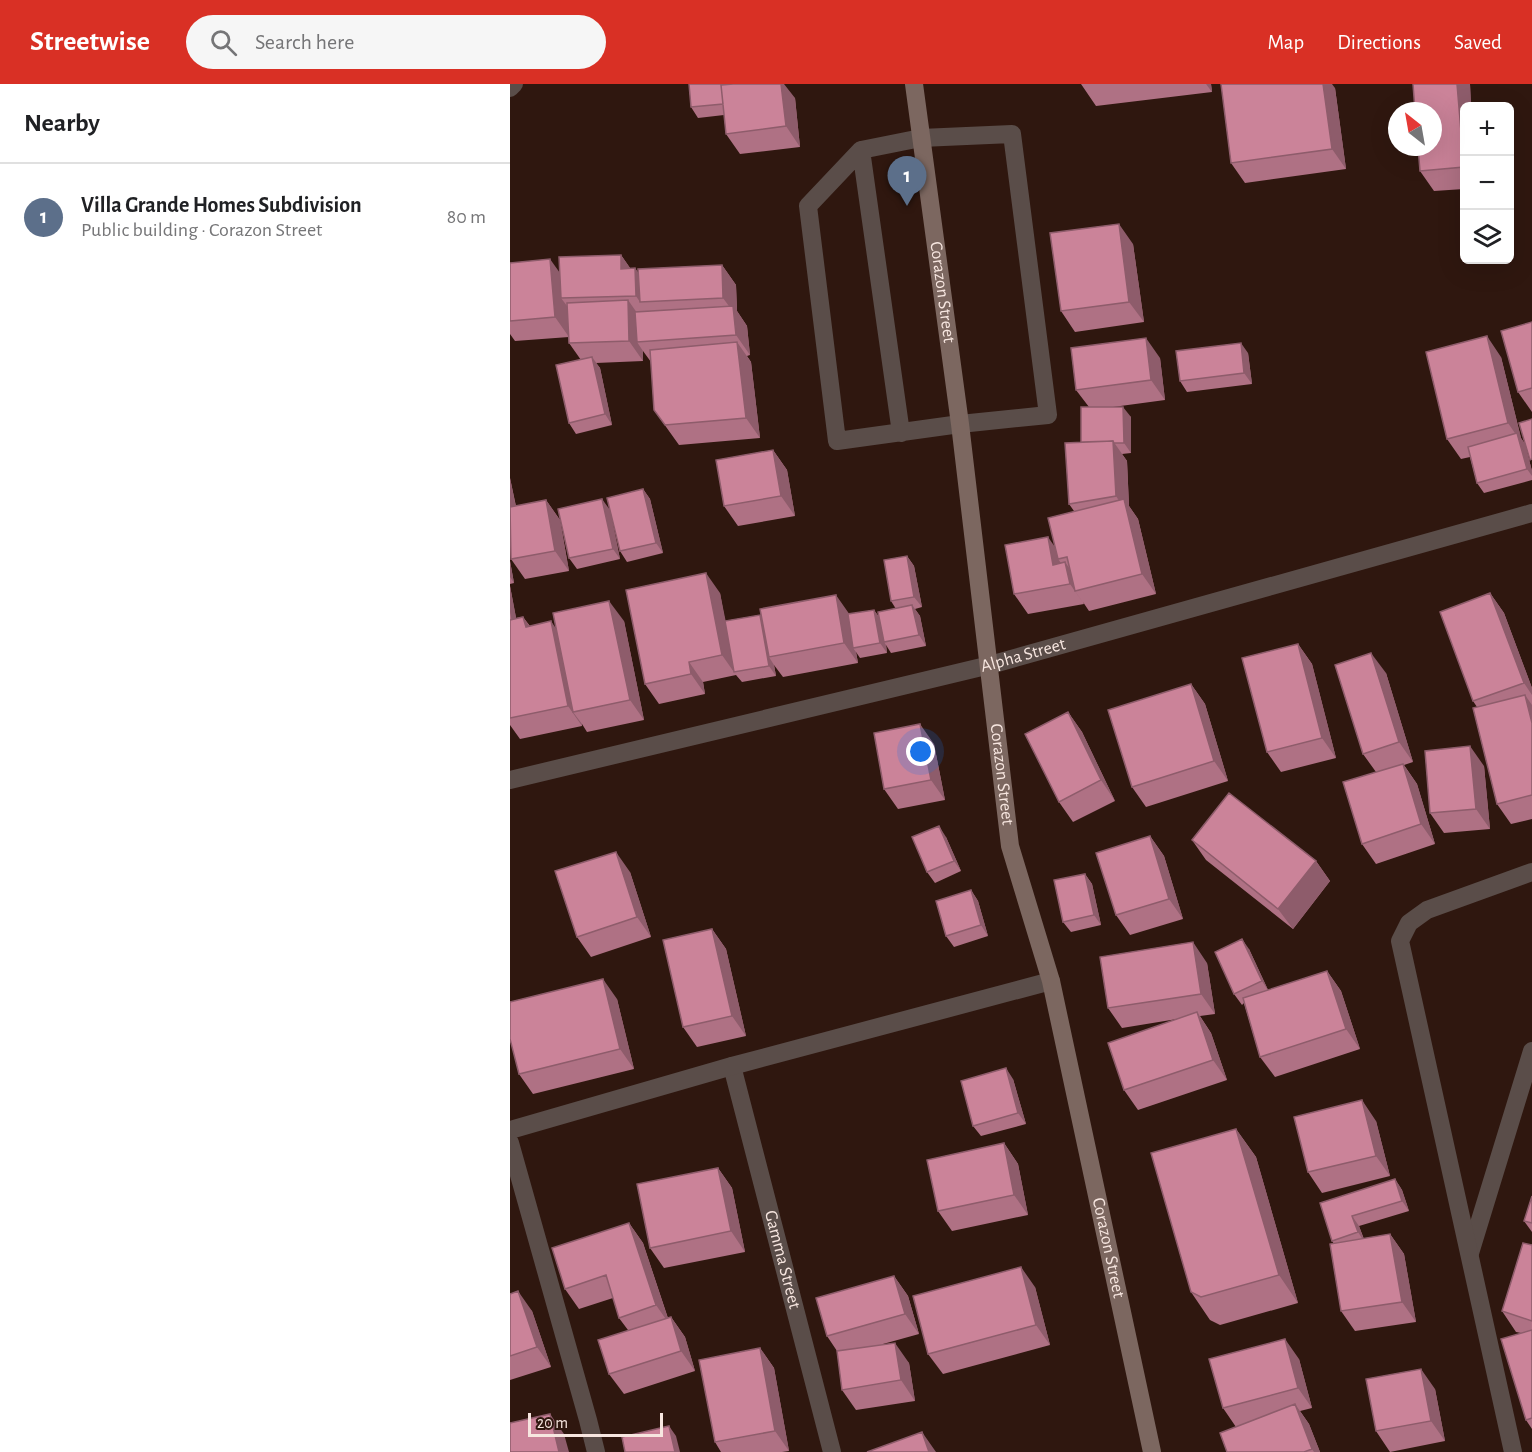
<!DOCTYPE html>
<html lang="en">
<head>
<meta charset="utf-8">
<style>
  body { margin:0; font-family:"Alegreya Sans",sans-serif; background:#f6f6f6; color:#202124 }
  .controls { position:absolute; right:18px; top:18px; display:grid; overflow:hidden; border-radius:9px; box-shadow:0 6px 24px #0002 }
  .controls button { width:54px; height:54px; display:grid; place-items:center; padding:0; border:0; border-bottom:2px solid #e0e0e0; background:#fff; color:#202124; font:30px sans-serif }
  .compass { position:absolute; left:878px; top:18px; width:54px; height:54px; border-radius:50%; background:#fff; box-shadow:0 6px 24px #0002; rotate:329deg }
  .scale { position:absolute; left:18px; bottom:15px; width:135px; box-sizing:border-box; padding-left:6px; border:3px solid #f7e6e0; border-top:0; font-size:16px; line-height:21px; white-space:nowrap; color:#f7e6e0; -webkit-text-stroke:4px #2f170f; paint-order:stroke }
  .you { position:absolute; left:411px; top:668px; width:21px; height:21px; margin:-15px; border:4px solid #fff; border-radius:50%; background:#1a73e8; box-shadow:0 0 0 9px #1a73e833 }
  .badge { display:grid; place-items:center; width:39px; height:39px; border-radius:50%; background:#d93025; color:#fff; font-size:20px; font-weight:700 }
  .pin { position:absolute; translate:-50% -50px; filter:drop-shadow(0 2px 3px #0008) }
  .pin::after { content:''; position:absolute; top:32px; width:21px; height:18px; background:inherit; clip-path:polygon(0 0,100% 0,50% 100%) }
  .list { margin:0; padding:0; list-style:none }
  h2 { display:flex; justify-content:space-between; align-items:center; height:78px; margin:0; padding:0 24px; font-size:26px }
  h2 small { font-size:20px; font-weight:400; color:#757577 }
  .list li { display:grid; grid-template-columns:39px 1fr auto; gap:18px; align-items:center; box-sizing:border-box; height:108px; padding:0 24px; border-top:2px solid #e0e0e0 }
  .list b { display:block; font-size:22px; white-space:nowrap }
  .list p { margin:0; font-size:20px; white-space:nowrap; color:#757577 }
  .list em { font-size:20px; font-style:normal; color:#757577 }
  .icon { flex:none; width:33px; height:33px; fill:none; stroke:currentColor; stroke-width:2; stroke-linecap:round; stroke-linejoin:round }
  .map { position:relative; flex:none; width:1022px; height:1368px; overflow:hidden }
  header { display:flex; align-items:center; gap:36px; box-sizing:border-box; height:84px; padding:0 30px; background:#d93025; color:#fff }
  header strong { font-size:28px }
  nav { display:flex; gap:33px; margin-inline-start:auto; font-size:21px }
  .search { width:420px; height:54px; background:#f6f6f6; display:flex; align-items:center; gap:15px; box-sizing:border-box; padding:0 21px; border-radius:33px; color:#757577; font-size:22px }
  main { display:flex }
  aside { flex:1; background:#fff }
  .map>svg:first-child { display:block }
  .lines { fill:none; stroke-linecap:round; stroke-linejoin:round }
  .lane { stroke:#5a4d49; stroke-width:18 }
  .street { stroke:#5a4d49; stroke-width:18 }
  .secondary { stroke:#7c6760; stroke-width:18 }
  .wall { fill:#af7184 }
  .shaded-wall { fill:#8e5c6b }
  .building { fill:#cb8399; stroke:#8e5c6b; stroke-width:1.5 }
  .labels { text-anchor:middle; dominant-baseline:central; stroke-width:6; stroke-linejoin:round; paint-order:stroke }
  .street-label { font-size:18px; fill:#f7e6e0; stroke:#2f170f }
</style>
</head>
<body>
<header>
<strong>Streetwise</strong>
<div class="search"><svg class="icon" aria-label="search" viewBox="0 0 24 24"><circle cx="10" cy="10" r="6"/><path d="M15 15l6 6"/></svg>Search here</div>
<nav><a>Map</a><a>Directions</a><a>Saved</a></nav>
</header>
<main>
<aside>
<h2>Nearby<small></small></h2>
<ul class="list">
<li><span class="badge" style="background:#5c6f8a">1</span><div><b>Villa Grande Homes Subdivision</b><p>Public building · Corazon Street</p></div><em>80 m</em></li>
</ul>
</aside>
<div class="map">
<svg width="1022" height="1368" viewBox="0 0 1022 1368">
  <rect width="100%" height="100%" fill="#2f170f"/>
  <g class="lines">
    <path class="lane" d="M502,50L538,331L450,340L327,357L298,122L351,66L411,54Z
      M351,66L391,349"/>
    <g class="street">
      <path d="M0,4L4,0"/>
      <path id="s1" d="M0,696L480,581L1022,429"/>
      <path id="s2" d="M222,982L322,1368"/>
      <path d="M0,1046L222,982L541,897"/>
      <path d="M0,1059L78,1336L86,1368"/>
      <path d="M960,1169L1022,967"/>
      <path d="M1003,1368L890,857L899,839L917,826L1022,788"/>
    </g>
    <path class="secondary" id="s3" d="M404,0L450,340L500,762L541,897L642,1368"/>
  </g>
  <path class="wall" d="M179,0H219L285,14L290,63L230,70L216,50L214,31L188,34L181,23Z
    M571,0H701L702,8L586,22Z
    M903,0H960L961,22H954V105L924,107L910,87Z
    M825,4L836,85L735,99L721,79Z
    M623,160L634,238L565,248L551,227Z
    M111,171L120,184H125L128,189L212,181L226,201L227,227L237,242L240,271L237,272L241,278L250,354L169,361L144,326L141,278L133,267V277L86,279L90,284L102,341L66,350L59,339L71,276L59,259V253L5,257L0,250V179L50,189Z
    M1022,238V328L1008,308Z
    M738,269L742,300L677,308L670,297Z
    M991,273L1011,354L1015,360L1022,387V396L974,409L967,399L960,373L951,375L937,355Z
    M650,274L655,316L603,323L621,333V369L612,370L617,377L619,422L628,435L646,510L579,527L573,518L574,520L518,530L504,510L546,464L564,427L559,420L579,323L566,306Z
    M263,366L277,386L285,432L228,442L214,422Z
    M0,394L6,422L36,416L50,436L59,487L15,495L1,475Z
    M133,405L140,415L153,469L117,478L110,467Z
    M100,426L110,475L67,485L59,474Z
    M397,472L404,482L412,523L405,525L410,532L416,562L381,569L376,561L377,569L350,574L346,568L348,579L273,593L264,581L266,592L232,598L226,591L193,598L195,610L149,620L135,600L210,509L215,537L250,531L251,533L339,530L364,526L369,533L386,525L381,517Z
    M0,477L4,499L0,500Z
    M0,502L6,534L13,533L20,542L46,545L114,537L134,636L77,648L72,640V642L10,655L0,641Z
    M980,509L994,529L1022,604V735L1001,740L987,720L967,623L963,617Z
    M788,560L802,580L826,674L771,688L757,668Z
    M876,589L903,678L894,681L907,700L925,760L866,780L852,760L866,688L853,670Z
    M681,600L695,620L718,697L636,723L622,703Z
    M558,628L572,648L605,717L563,738L549,718Z
    M424,660L435,716L388,725L374,705Z
    M974,682L980,745L934,749L920,729Z
    M640,752L654,772L673,835L620,851L606,831Z
    M436,753L451,787L425,799L417,788Z
    M682,756L806,777L820,797L783,845L696,776Z
    M120,788L141,853L81,873L67,853Z
    M575,790L582,800L591,841L561,848L553,838Z
    M461,806L468,817L478,852L444,863L436,852Z
    M202,845L216,865L236,952L187,963L173,943Z
    M739,865L758,906L817,887L831,907L850,965L765,993L750,973L734,919L732,921L724,910Z
    M697,879L705,930L690,932L701,949L717,996L628,1026L614,1006L667,935L612,944L598,924Z
    M107,915L124,985L23,1010L9,990Z
    M503,995L516,1040L471,1052L463,1042Z
    M866,1037L880,1092L812,1109L798,1088Z
    M726,1045L746,1073L788,1219L710,1241L700,1236L681,1208Z
    M494,1059L508,1080L518,1131L442,1147L428,1127Z
    M208,1084L222,1104L235,1168L154,1184L140,1164Z
    M885,1095L892,1106L899,1127L849,1142L854,1155L880,1150L894,1170L906,1238L845,1247L831,1227L824,1160L822,1157L810,1119Z
    M1022,1112V1148L1014,1137Z
    M119,1139L133,1159L158,1234L161,1233L175,1253L185,1287L114,1310L99,1290L118,1246L109,1234L103,1214L69,1225L55,1205Z
    M1022,1161V1345L1016,1336L1011,1249L1006,1248L992,1227Z
    M384,1192L398,1212L409,1250L373,1260L399,1279L405,1317L346,1326L332,1306L327,1267L317,1252Z
    M525,1203L540,1261L433,1290L418,1270Z
    M0,1210L22,1227L41,1283L0,1296Z
    M250,1264L264,1284L279,1367L272,1368H211L205,1358Z
    M789,1275L802,1324L790,1327L799,1340L810,1368H717L726,1343L713,1324Z
    M925,1305L935,1357L880,1368L866,1347Z"/>
  <path class="shaded-wall" d="M271,0H274L285,14L290,63L276,42Z
    M696,0H701L702,8Z
    M813,0H822L825,4L836,85L822,65Z
    M947,0H960L961,22H954V84Z
    M609,140L623,160L634,238L619,218Z
    M111,171L125,191L111,185Z
    M40,175L55,196L51,214L57,222L59,253L45,233Z
    M212,181L226,201L227,227L237,242L240,271L226,251L224,229L213,214Z
    M125,184L139,204L130,218L126,212Z
    M118,216L132,236L127,258L133,267V277L119,257Z
    M977,252L991,273L1011,354L1015,360L1022,387V392L1017,385L1009,355L998,339Z
    M636,254L650,274L655,316L641,296Z
    M227,258L241,278L250,354L236,334Z
    M731,259L738,269L742,300L734,289Z
    M82,273L90,284L102,341L95,330Z
    M613,323L621,333V369L614,359Z
    M603,357L617,377L619,422L628,435L646,510L632,490L617,429L606,412Z
    M263,366L277,386L285,432L271,412Z
    M0,394L9,438L0,424Z
    M133,405L140,415L153,469L146,459Z
    M92,415L100,426L110,475L103,465Z
    M36,416L50,436L59,487L45,467Z
    M538,453L552,473L548,475L554,483L557,501L543,481Z
    M397,472L404,482L412,523L404,513Z
    M0,477L4,499L0,493Z
    M555,478L569,498L565,507L574,520L560,500Z
    M196,489L210,509L226,588H224L226,591L212,571Z
    M0,502L9,549L2,538L0,528Z
    M980,509L994,529L1022,604V611L1014,599Z
    M326,511L340,531L343,564L346,568L348,579L334,559Z
    M99,517L114,537L134,636L120,616Z
    M402,521L410,532L416,562L409,551Z
    M364,526L371,536L374,558L376,561L377,569L370,559Z
    M250,531L257,541L259,573L264,581L266,592L259,582Z
    M13,533L27,553L16,543Z
    M41,537L55,558L63,628L72,640V642L58,622Z
    M788,560L802,580L826,674L812,654Z
    M861,569L876,589L903,678L889,658Z
    M179,578L193,598L195,610L181,590Z
    M681,600L695,620L718,697L704,677Z
    M1015,611L1022,621V639Z
    M558,628L572,648L605,717L591,696Z
    M410,640L424,660L435,716L421,696Z
    M960,662L974,682L980,745L966,725Z
    M893,680L907,700L925,760L911,740Z
    M429,742L436,753L451,787L444,777Z
    M640,752L654,772L673,835L659,815Z
    M106,768L120,788L141,853L127,833Z
    M806,777L820,797L783,845L768,825Z
    M575,790L582,800L591,841L584,831Z
    M461,806L468,817L478,852L471,841Z
    M202,845L216,865L236,952L222,932Z
    M732,855L739,865L759,908L752,897Z
    M683,858L697,879L705,930L691,910Z
    M817,887L831,907L850,965L836,945Z
    M93,895L107,915L124,985L110,965Z
    M687,928L701,949L717,996L703,976Z
    M496,984L503,995L516,1040L508,1029Z
    M852,1016L866,1037L880,1092L866,1072Z
    M726,1045L746,1073L788,1219L769,1191Z
    M494,1059L508,1080L518,1131L504,1111Z
    M208,1084L222,1104L235,1168L221,1147Z
    M885,1095L892,1106L899,1127L892,1117Z
    M842,1132L849,1142L855,1159L848,1148Z
    M119,1139L133,1159L160,1241L146,1221Z
    M880,1150L894,1170L906,1238L892,1218Z
    M511,1183L525,1203L540,1261L526,1241Z
    M384,1192L398,1212L409,1250L395,1230Z
    M8,1207L22,1227L41,1283L27,1263Z
    M161,1233L175,1253L185,1287L171,1267Z
    M775,1255L789,1275L802,1324L788,1304Z
    M385,1259L399,1279L405,1317L391,1296Z
    M250,1264L264,1284L279,1367L265,1347Z
    M911,1285L925,1305L935,1357L921,1337Z
    M785,1320L799,1340L810,1368H804L802,1365Z
    M40,1330L54,1350L59,1368H49Z
    M159,1342L166,1352L170,1368H165Z
    M412,1348L426,1368H419Z"/>
  <path class="building" d="M179,0H213V1H211L213,20L181,23Z
    M223,0H271L276,42L216,50L211,1Z
    M711,0H813L822,65L721,79Z
    M903,0H947L954,83L910,87L908,63H923V27H905Z
    M609,140L619,218L551,227L540,149Z
    M111,171V185L125,184L126,212L51,214L49,173Z
    M40,175L45,233L0,237V179Z
    M212,181L213,214L130,218L128,185Z
    M118,216L119,257L59,259L57,219Z
    M223,222L226,251L127,258L125,228Z
    M1022,238V304L1008,308L991,247Z
    M977,252L998,339L937,355L916,268Z
    M636,254L641,296L566,306L561,264Z
    M227,258L236,334L155,341L144,326L140,266Z
    M731,259L734,289L670,297L666,267Z
    M82,273L95,330L59,339L46,281Z
    M571,323H613L614,359H604L603,357L571,358Z
    M1022,335V375L1020,376L1009,339Z
    M1007,349L1017,385L967,399L958,363Z
    M603,357L606,412L559,420L555,359Z
    M263,366L271,412L214,422L206,376Z
    M133,405L146,459L110,467L97,414Z
    M92,415L103,465L59,474L48,425Z
    M614,415L632,490L565,507L557,473L548,475L538,434Z
    M36,416L45,467L1,475L0,423Z
    M538,453L543,481L555,478L560,500L504,510L495,461Z
    M397,472L404,513L381,517L374,476Z
    M196,489L212,571L179,578L181,590L135,600L116,506Z
    M980,509L1014,599L963,617L930,528Z
    M326,511L334,559L259,573L250,525Z
    M99,517L120,616L63,628L43,529Z
    M402,521L409,551L374,558L368,528Z
    M364,526L370,559L343,564L338,530Z
    M250,531L259,582L224,588L215,537Z
    M13,533L16,543L41,537L58,622L0,634V536Z
    M788,560L812,654L757,668L732,574Z
    M861,569L889,658L853,670L825,581Z
    M681,600L704,677L622,703L598,626Z
    M1015,611L1022,639V711L987,720L963,624Z
    M558,628L591,696L549,718L515,650Z
    M410,640L421,696L374,705L364,649Z
    M960,662L966,725L920,729L915,667Z
    M893,680L911,740L852,760L833,698Z
    M719,709L806,777L768,825L682,756Z
    M429,742L444,777L417,788L402,753Z
    M640,752L659,815L606,831L586,769Z
    M106,768L127,833L67,853L45,787Z
    M575,790L584,831L553,838L544,796Z
    M461,806L471,841L436,852L426,817Z
    M202,845L222,932L173,943L153,856Z
    M732,855L752,897L724,910L705,868Z
    M683,858L691,910L598,924L590,873Z
    M817,887L836,945L750,973L733,914Z
    M93,895L110,965L9,990L0,955V918Z
    M687,928L703,976L614,1006L598,959Z
    M496,984L508,1029L463,1042L451,997Z
    M852,1016L866,1072L798,1088L784,1033Z
    M726,1045L769,1191L691,1213L681,1208L641,1069Z
    M494,1059L504,1111L428,1127L417,1076Z
    M208,1084L221,1147L140,1164L127,1100Z
    M885,1095L892,1117L842,1132L848,1148L822,1157L810,1119Z
    M1022,1112V1139L1014,1137Z
    M119,1139L146,1221L109,1234L96,1191L55,1205L42,1164Z
    M880,1150L892,1218L831,1227L820,1160Z
    M1013,1159L1022,1161V1237L992,1227Z
    M511,1183L526,1241L418,1270L403,1212Z
    M384,1192L395,1230L317,1252L306,1214Z
    M8,1207L27,1263L0,1272V1210Z
    M161,1233L171,1267L99,1290L88,1256Z
    M1022,1246V1334L1016,1336L991,1255Z
    M775,1255L788,1304L713,1324L699,1275Z
    M385,1259L391,1296L332,1306L327,1267Z
    M250,1264L265,1347L205,1358L189,1276Z
    M911,1285L921,1337L866,1347L856,1295Z
    M785,1320L802,1365L794,1368H717L710,1349Z
    M40,1330L49,1368H0V1339Z
    M159,1342L165,1368H115L112,1353Z
    M412,1348L419,1368H357Z"/>
  <g class="labels">
    <g class="street-label">
      <text stroke="none"><textPath href="#s3" startOffset="210">Corazon Street</textPath></text>
      <text stroke="none"><textPath href="#s1" startOffset="528">Alpha Street</textPath></text>
      <text stroke="none"><textPath href="#s3" startOffset="696">Corazon Street</textPath></text>
      <text stroke="none"><textPath href="#s3" startOffset="1182">Corazon Street</textPath></text>
      <text stroke="none"><textPath href="#s2" startOffset="200">Gamma Street</textPath></text>
    </g>
  </g>
</svg>
<div class="controls">
<button>+</button>
<button>−</button>
<button><svg class="icon" aria-label="layers" viewBox="0 0 24 24"><path d="M12 4l9 5-9 5-9-5zM3 14l9 5 9-5"/></svg></button>
</div>
<svg class="compass" viewBox="-18 -18 36 36"><path d="M0-13l5 13h-10z" fill="#e53935"/><path d="M0 13l5-13h-10z" fill="#757577"/></svg>
<div class="scale">20 m</div>
<div class="you"></div>
<div class="pin badge" style="left:397px;top:122px;background:#5c6f8a">1</div>
</div>
</main>
</body>
</html>
